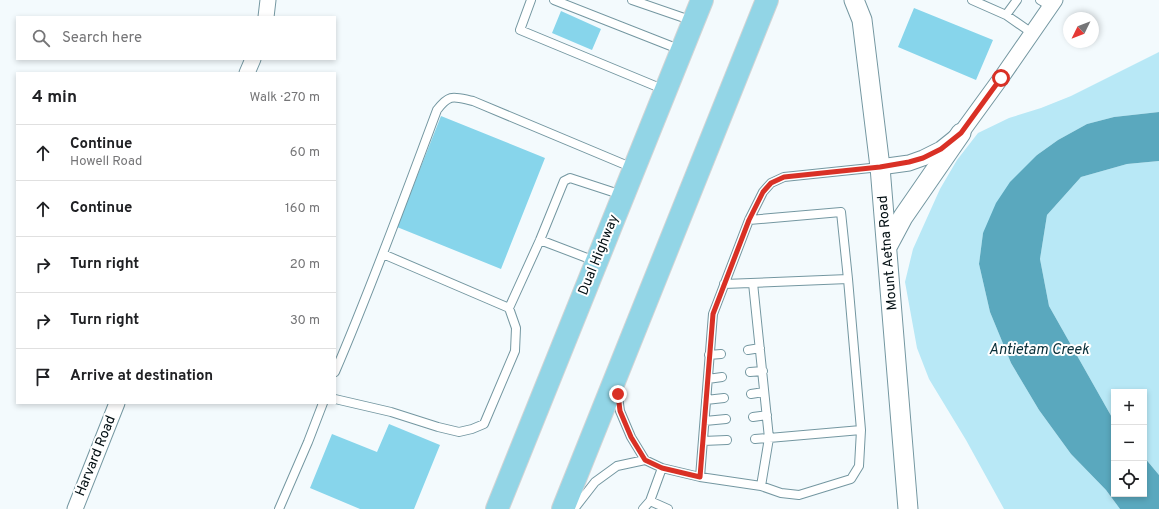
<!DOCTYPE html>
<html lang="en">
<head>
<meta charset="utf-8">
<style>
  body { margin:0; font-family:Overpass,sans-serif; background:#f6f6f6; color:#202124 }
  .controls { position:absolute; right:12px; bottom:12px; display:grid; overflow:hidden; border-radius:0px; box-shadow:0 2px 6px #0003 }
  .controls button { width:36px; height:36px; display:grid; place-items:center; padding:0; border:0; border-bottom:1px solid #e0e0e0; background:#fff; color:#202124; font:20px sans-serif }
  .compass { position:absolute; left:1063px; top:12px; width:36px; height:36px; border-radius:50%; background:#fff; box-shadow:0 2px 6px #0003; rotate:227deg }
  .stop { position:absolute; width:12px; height:12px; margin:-9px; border:3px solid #d93025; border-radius:50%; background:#fff }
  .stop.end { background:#d93025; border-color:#fff; box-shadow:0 1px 4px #0008 }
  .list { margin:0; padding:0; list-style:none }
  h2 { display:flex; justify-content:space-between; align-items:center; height:52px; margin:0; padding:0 16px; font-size:17px }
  h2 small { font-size:13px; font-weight:400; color:#757577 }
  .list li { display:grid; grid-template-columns:26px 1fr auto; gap:12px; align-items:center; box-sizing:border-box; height:56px; padding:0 16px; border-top:1px solid #e0e0e0 }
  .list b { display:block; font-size:15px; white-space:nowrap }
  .list p { margin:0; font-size:13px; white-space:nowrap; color:#757577 }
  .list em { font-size:13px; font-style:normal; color:#757577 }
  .icon { flex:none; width:22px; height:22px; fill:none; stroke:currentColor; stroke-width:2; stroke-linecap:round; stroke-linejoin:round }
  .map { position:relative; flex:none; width:1159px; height:509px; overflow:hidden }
  .search { position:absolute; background:#fff; box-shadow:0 2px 6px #0003; left:16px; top:16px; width:320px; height:44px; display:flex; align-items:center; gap:10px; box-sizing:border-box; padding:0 14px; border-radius:0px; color:#757577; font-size:15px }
  .panel { position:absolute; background:#fff; box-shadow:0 2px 6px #0003; left:16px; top:72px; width:320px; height:332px; border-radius:0px }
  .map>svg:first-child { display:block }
  .green { fill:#b8e8f6 }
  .water { fill:#5aa8be }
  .building { fill:#87d5eb }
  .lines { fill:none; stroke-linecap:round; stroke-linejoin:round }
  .service-casing { stroke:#7497a1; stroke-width:10 }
  .minor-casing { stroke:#7497a1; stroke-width:17 }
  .tertiary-casing { stroke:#7497a1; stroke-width:21 }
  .primary-casing { stroke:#d2d4d5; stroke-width:24 }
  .service { stroke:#fff; stroke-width:8 }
  .minor { stroke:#fff; stroke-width:15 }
  .tertiary { stroke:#fff; stroke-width:19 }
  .primary { stroke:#92d5e6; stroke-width:22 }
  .route { stroke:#d93025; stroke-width:5 }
  .labels { text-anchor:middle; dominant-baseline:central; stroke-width:4; stroke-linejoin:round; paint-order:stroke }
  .street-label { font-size:14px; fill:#030f13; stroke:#fff }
  .water-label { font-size:15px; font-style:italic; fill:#082f39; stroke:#fff }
</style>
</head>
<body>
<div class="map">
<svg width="1159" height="509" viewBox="0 0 1159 509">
  <rect width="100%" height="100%" fill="#f3fafd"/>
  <path class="green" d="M1159,52V112L1114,117L1087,124L1058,140L1037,155L983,233L979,264L990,312L1011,363L1039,410L1071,454L1106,490L1120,509H1004L966,440L929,379L917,348L905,282L913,249L940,189L957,160L978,133L1009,118L1041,108L1071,96Z
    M1159,161V475L1144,457V392H1114V421L1049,306L1040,259L1047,215L1081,177L1127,164Z"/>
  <path class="water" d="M1159,112V161L1127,164L1081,177L1047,215L1040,259L1049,306L1114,421V494H1144V457L1159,475V509H1120L1106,490L1071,454L1039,410L1011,363L990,312L979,264L983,233L996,203L1010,182L1037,155L1058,140L1087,124L1114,117Z"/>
  <path class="building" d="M914,8L993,40L976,80L898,47Z
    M561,11L601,29L592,50L552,33Z
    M441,116L545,158L501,269L397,227Z
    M389,424L440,445L414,509H360L310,488L332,434L377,452Z"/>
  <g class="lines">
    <g class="service-casing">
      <path id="service" d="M531,0L520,30L665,90
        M554,0L681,50
        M632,0L693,21
        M972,0L1006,15L1032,33
        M1040,0L1050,6
        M1006,15L1017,0
        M540,240L595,261
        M383,254L509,308L540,240L564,181L570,178L622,195
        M753,283L769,438L861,430
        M724,284L848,279L841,212L749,220
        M748,350L760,348
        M709,355L721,354
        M335,372C372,286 404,198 437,110C450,93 454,97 473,101L633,168
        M750,372L763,371
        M708,379L722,377
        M617,389L620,411L631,437L645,460L662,468L700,477L761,486L769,438L755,439
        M751,394L764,392
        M335,399L391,412L438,427L459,432L472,429L484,424L515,351L516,328L509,308
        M706,400L724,398
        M753,417L767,415
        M705,421L726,419
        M703,441L727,440
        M700,477L713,314L749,220L763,192L771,183L784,177L880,167
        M761,486L781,493L799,495L851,479L859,466L861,430L848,279
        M650,501L668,509
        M279,509L308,442L323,403
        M574,509L595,482L617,466L645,460
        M643,509L650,501L662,468"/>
    </g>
    <g class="minor-casing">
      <path id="minor" d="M266,17L268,0
        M247,73L253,59
        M880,167L909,163L923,158L941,149L961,133L1001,78L1055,0
        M75,509L117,403"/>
    </g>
    <g class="tertiary-casing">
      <path id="tertiary" d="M854,0L862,20L880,167L908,509
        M887,247L903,217L961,133"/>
    </g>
    <g class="primary-casing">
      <path id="primary" d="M497,509L702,0
        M563,509L767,0"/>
    </g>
    <use href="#service" class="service"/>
    <use href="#minor" class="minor"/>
    <use href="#tertiary" class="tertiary"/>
    <use href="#primary" class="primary"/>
  </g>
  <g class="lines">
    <path class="route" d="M618,394L620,411L631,437L645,460L662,468L700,477L713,314L749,220L763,192L771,183L784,177L880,167L909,162L923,158L941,149L961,133L1001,78"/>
  </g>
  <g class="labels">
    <g class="street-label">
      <text transform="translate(888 253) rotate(-95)">Mount Aetna Road</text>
      <text transform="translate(599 255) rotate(-68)">Dual Highway</text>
      <text transform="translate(96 456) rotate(-68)">Harvard Road</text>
    </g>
    <g class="water-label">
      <text x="1039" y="350">Antietam Creek</text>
    </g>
  </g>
</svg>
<div class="controls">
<button>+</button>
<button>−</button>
<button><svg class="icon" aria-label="locate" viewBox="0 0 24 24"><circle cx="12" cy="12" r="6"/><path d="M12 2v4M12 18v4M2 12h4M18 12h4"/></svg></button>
</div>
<svg class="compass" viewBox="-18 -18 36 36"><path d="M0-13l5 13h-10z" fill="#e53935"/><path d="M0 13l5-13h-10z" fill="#757577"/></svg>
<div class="stop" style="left:1001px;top:78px"></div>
<div class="stop end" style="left:618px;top:394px"></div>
<div class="search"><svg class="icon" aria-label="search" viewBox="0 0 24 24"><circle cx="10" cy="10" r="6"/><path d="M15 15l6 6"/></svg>Search here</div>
<section class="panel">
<h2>4 min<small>Walk · 270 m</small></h2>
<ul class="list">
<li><svg class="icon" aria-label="ahead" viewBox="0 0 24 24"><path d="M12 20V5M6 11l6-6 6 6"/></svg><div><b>Continue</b><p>Howell Road</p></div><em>60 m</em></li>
<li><svg class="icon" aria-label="ahead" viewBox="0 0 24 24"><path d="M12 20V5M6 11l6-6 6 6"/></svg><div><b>Continue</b></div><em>160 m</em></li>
<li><svg class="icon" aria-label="right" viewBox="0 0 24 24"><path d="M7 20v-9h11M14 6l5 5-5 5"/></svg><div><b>Turn right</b></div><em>20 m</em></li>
<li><svg class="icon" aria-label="right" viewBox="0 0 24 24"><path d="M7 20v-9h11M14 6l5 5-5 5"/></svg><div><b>Turn right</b></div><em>30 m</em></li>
<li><svg class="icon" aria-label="arrive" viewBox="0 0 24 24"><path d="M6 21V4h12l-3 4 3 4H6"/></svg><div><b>Arrive at destination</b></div></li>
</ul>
</section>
</div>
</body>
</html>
